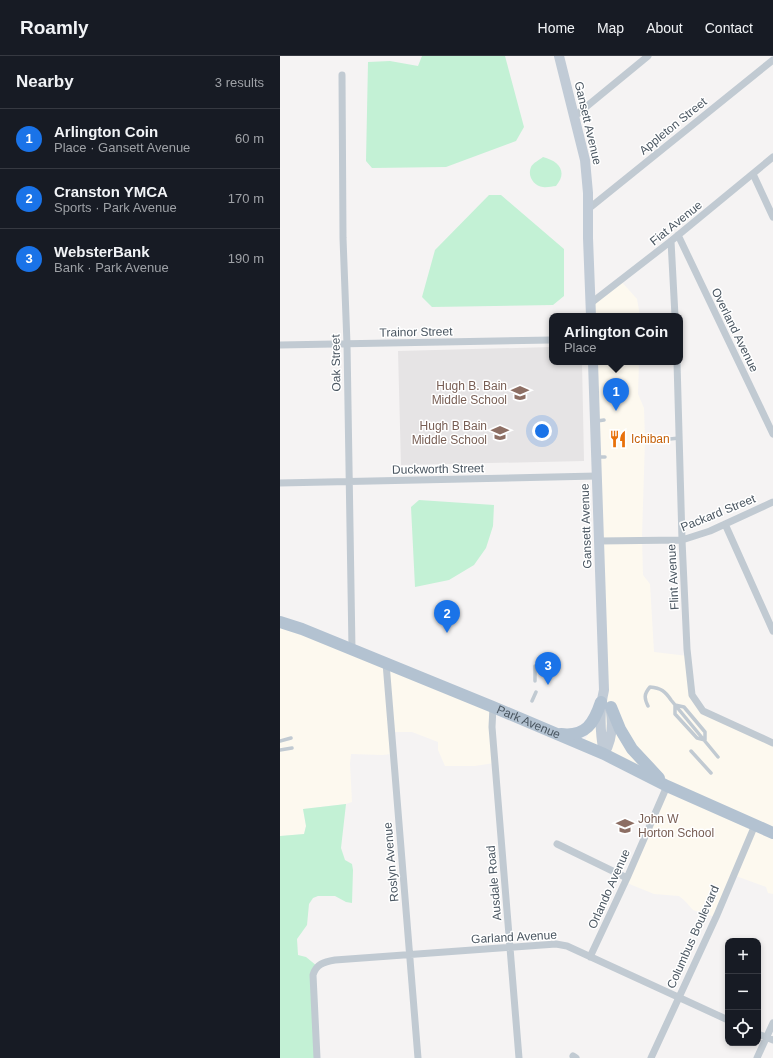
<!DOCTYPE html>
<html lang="en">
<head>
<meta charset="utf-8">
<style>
  body { margin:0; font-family:Arial,sans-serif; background:#20242c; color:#f1f3f6 }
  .controls { position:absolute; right:12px; bottom:12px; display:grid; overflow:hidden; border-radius:8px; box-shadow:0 2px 6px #0003 }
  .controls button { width:36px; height:36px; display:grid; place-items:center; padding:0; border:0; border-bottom:1px solid #363941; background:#171b24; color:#f1f3f6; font:20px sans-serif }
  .you { position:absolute; left:262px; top:375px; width:14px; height:14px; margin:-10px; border:3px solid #fff; border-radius:50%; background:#1a73e8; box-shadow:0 0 0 6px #1a73e833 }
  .badge { display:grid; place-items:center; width:26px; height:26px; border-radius:50%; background:#1a73e8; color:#fff; font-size:13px; font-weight:700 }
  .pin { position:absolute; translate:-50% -33px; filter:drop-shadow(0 1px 2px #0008) }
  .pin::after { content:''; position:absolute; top:21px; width:14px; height:12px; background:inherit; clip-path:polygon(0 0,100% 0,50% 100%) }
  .popup { position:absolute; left:269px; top:257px; width:134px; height:52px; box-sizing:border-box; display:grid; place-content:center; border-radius:8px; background:#171b24; filter:drop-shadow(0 1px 3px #0005); font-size:13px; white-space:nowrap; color:#9ea1a6 }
  .popup b { font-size:15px; color:#f1f3f6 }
  .popup::after { content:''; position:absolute; left:50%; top:100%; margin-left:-8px; border:8px solid transparent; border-top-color:#171b24 }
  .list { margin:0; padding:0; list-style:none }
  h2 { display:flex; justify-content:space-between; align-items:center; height:52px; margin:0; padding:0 16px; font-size:17px }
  h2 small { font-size:13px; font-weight:400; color:#9ea1a6 }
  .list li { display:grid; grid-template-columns:26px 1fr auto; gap:12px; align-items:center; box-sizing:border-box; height:60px; padding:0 16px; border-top:1px solid #363941 }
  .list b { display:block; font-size:15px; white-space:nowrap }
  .list p { margin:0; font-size:13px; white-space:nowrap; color:#9ea1a6 }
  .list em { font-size:13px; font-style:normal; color:#9ea1a6 }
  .icon { flex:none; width:22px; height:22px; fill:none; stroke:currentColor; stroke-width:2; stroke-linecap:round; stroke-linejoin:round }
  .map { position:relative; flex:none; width:493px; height:1002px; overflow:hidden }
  header { display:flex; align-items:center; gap:24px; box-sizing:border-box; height:56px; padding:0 20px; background:#171b24; border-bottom:1px solid #363941 }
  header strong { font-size:19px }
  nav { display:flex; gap:22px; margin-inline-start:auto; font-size:14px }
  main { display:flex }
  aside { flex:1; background:#171b24 }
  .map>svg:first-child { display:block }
  .commercial { fill:#fdf9ef }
  .education { fill:#e6e4e5 }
  .green { fill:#c3f1d5 }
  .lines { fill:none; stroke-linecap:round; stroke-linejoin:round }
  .lane { stroke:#c1cad2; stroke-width:3.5 }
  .street { stroke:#c1cad2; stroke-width:7 }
  .secondary { stroke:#c1cbd6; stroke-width:10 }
  .primary { stroke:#b3c2d1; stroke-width:12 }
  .labels { text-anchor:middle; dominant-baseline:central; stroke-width:3; stroke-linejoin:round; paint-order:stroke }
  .street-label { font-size:12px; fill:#4a5661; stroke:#fff }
  .education-label { font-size:12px; fill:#785e54; stroke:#fff; text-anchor:end }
  .food-label { font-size:12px; fill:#c56008; stroke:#fff; text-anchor:start }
</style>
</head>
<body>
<header>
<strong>Roamly</strong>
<nav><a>Home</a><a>Map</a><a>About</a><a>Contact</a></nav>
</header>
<main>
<aside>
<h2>Nearby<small>3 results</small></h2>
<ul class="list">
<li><span class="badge">1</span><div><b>Arlington Coin</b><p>Place · Gansett Avenue</p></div><em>60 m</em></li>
<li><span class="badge">2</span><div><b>Cranston YMCA</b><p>Sports · Park Avenue</p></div><em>170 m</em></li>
<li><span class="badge">3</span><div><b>WebsterBank</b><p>Bank · Park Avenue</p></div><em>190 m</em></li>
</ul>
</aside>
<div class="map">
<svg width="493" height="1002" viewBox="0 0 493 1002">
  <rect width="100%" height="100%" fill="#f5f3f3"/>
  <path class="commercial" d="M340,224L357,243L360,260H312L311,248Z
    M313,306H359L358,338L364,352L365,384L362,481L363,519L370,528L374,596L408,600L412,639L423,655L493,688V838L488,837L486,831L456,820L435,861L413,854L405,845L399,840L374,838L347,827L389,732L301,692L322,651Z
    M0,565L209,651L214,707L195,710H165L158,694V686L132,676H112V698L102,699L71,698L70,708L72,746L66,748L23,753L26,770L24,778L0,780Z"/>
  <path class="education" d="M272,291V306H302L304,405L121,409L118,295Z"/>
  <path class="green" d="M142,0H225L244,71L236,85L166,111L92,112L86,105L88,6L110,5L138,10Z
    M263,101C279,105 288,116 276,130C272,130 267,132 263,131C254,130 247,120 251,111C253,107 259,104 263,101Z
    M209,139H221L284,193V240L273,249L152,251L142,241L155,194Z
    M139,444L214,449L213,470L206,492L194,509L169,524L135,531L131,451Z
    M66,748L61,792L65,804L72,808L73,814L72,847L66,846L55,840H38L33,842L29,848L27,869L17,883L18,899L26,901L37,910L34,916L38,1002H0V780L24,778L26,770L23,753Z"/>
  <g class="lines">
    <path class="lane" d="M317,365L324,364
      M390,383L399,382
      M318,401H325
      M255,610V625
      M252,645L256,636
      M395,649L404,651L425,676V684L417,682L395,658Z
      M368,650C364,642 364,638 370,631C381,632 385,635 391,644L438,701
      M0,685L11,682
      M0,694L12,692
      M411,695L431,717"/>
    <path class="street" d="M62,19L63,182L67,288L72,593
      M295,60L368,0
      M473,118L493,161
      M307,154L493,4
      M398,179L493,378
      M391,185L395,260
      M311,247L391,185L493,101
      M0,289L272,284
      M397,306L402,484L407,593L412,639L423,655L493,687
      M0,427L317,420
      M445,468L493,575
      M319,485L402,484L430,475L493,446
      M106,607L138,1002
      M213,651L212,671L239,1002
      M277,788L347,822
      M310,901L347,822L387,730
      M478,978L493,984
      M293,1000L296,1002
      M37,1002L33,919C36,908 44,906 55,904L276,888L287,890L448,964
      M371,1002L437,859L475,769
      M477,1002L493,967"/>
    <path class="secondary" d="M279,0L305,104L308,137V182L311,260
      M313,306L324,634C319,655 320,677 324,698
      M324,698C332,685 333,671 331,656"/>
    <g class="primary">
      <path id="s1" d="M0,566L22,573L213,651L324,698L387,730L493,777"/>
      <path d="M331,651L340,673L352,693L379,722"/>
      <path d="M281,678C306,681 314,667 321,646"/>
    </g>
  </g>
  <defs>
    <g id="school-bare" transform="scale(1.38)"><path d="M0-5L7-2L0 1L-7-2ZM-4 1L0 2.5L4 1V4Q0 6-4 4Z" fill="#8d6e63" stroke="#fff" stroke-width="2.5" paint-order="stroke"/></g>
    <g id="restaurant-bare" transform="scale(1.38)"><path d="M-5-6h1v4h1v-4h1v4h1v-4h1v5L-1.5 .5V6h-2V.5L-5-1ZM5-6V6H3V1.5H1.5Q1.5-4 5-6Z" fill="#e8710a" stroke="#fff" stroke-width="2.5" paint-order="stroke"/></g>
  </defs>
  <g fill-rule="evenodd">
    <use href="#school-bare" x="240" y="337"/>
    <use href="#school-bare" x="220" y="377"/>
    <use href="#restaurant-bare" x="338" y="383"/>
    <use href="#school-bare" x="345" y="770"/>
  </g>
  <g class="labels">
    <g class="street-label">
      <text transform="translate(308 67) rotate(77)">Gansett Avenue</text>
      <text transform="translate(393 70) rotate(-39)">Appleton Street</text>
      <text transform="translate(396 167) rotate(-39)">Fiat Avenue</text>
      <text transform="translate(455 274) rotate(64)">Overland Avenue</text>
      <text transform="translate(136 276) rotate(-1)">Trainor Street</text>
      <text transform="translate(56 307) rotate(-91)">Oak Street</text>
      <text transform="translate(158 413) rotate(-1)">Duckworth Street</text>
      <text transform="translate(438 457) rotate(-22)">Packard Street</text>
      <text transform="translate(306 470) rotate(-92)">Gansett Avenue</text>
      <text transform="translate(393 521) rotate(-93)">Flint Avenue</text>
      <text stroke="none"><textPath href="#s1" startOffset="268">Park Avenue</textPath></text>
      <text transform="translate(111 806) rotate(-95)">Roslyn Avenue</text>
      <text transform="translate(214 827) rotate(-95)">Ausdale Road</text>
      <text transform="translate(329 833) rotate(-66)">Orlando Avenue</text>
      <text transform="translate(234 881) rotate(-3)">Garland Avenue</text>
      <text transform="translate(413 881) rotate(-66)">Columbus Boulevard</text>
    </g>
    <g class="education-label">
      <text x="227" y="330">Hugh B. Bain<tspan x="227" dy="14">Middle School</tspan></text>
      <text x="207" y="370">Hugh B Bain<tspan x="207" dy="14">Middle School</tspan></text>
      <text x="358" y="763" text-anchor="start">John W<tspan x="358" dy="14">Horton School</tspan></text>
    </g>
    <g class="food-label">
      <text x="351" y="383">Ichiban</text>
    </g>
  </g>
</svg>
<div class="controls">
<button>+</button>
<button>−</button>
<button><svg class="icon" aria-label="locate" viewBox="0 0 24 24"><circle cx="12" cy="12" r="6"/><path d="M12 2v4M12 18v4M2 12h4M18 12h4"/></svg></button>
</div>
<div class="you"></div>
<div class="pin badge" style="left:336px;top:355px">1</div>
<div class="popup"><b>Arlington Coin</b>Place</div>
<div class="pin badge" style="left:167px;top:577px">2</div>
<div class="pin badge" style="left:268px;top:629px">3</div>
</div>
</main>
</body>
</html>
